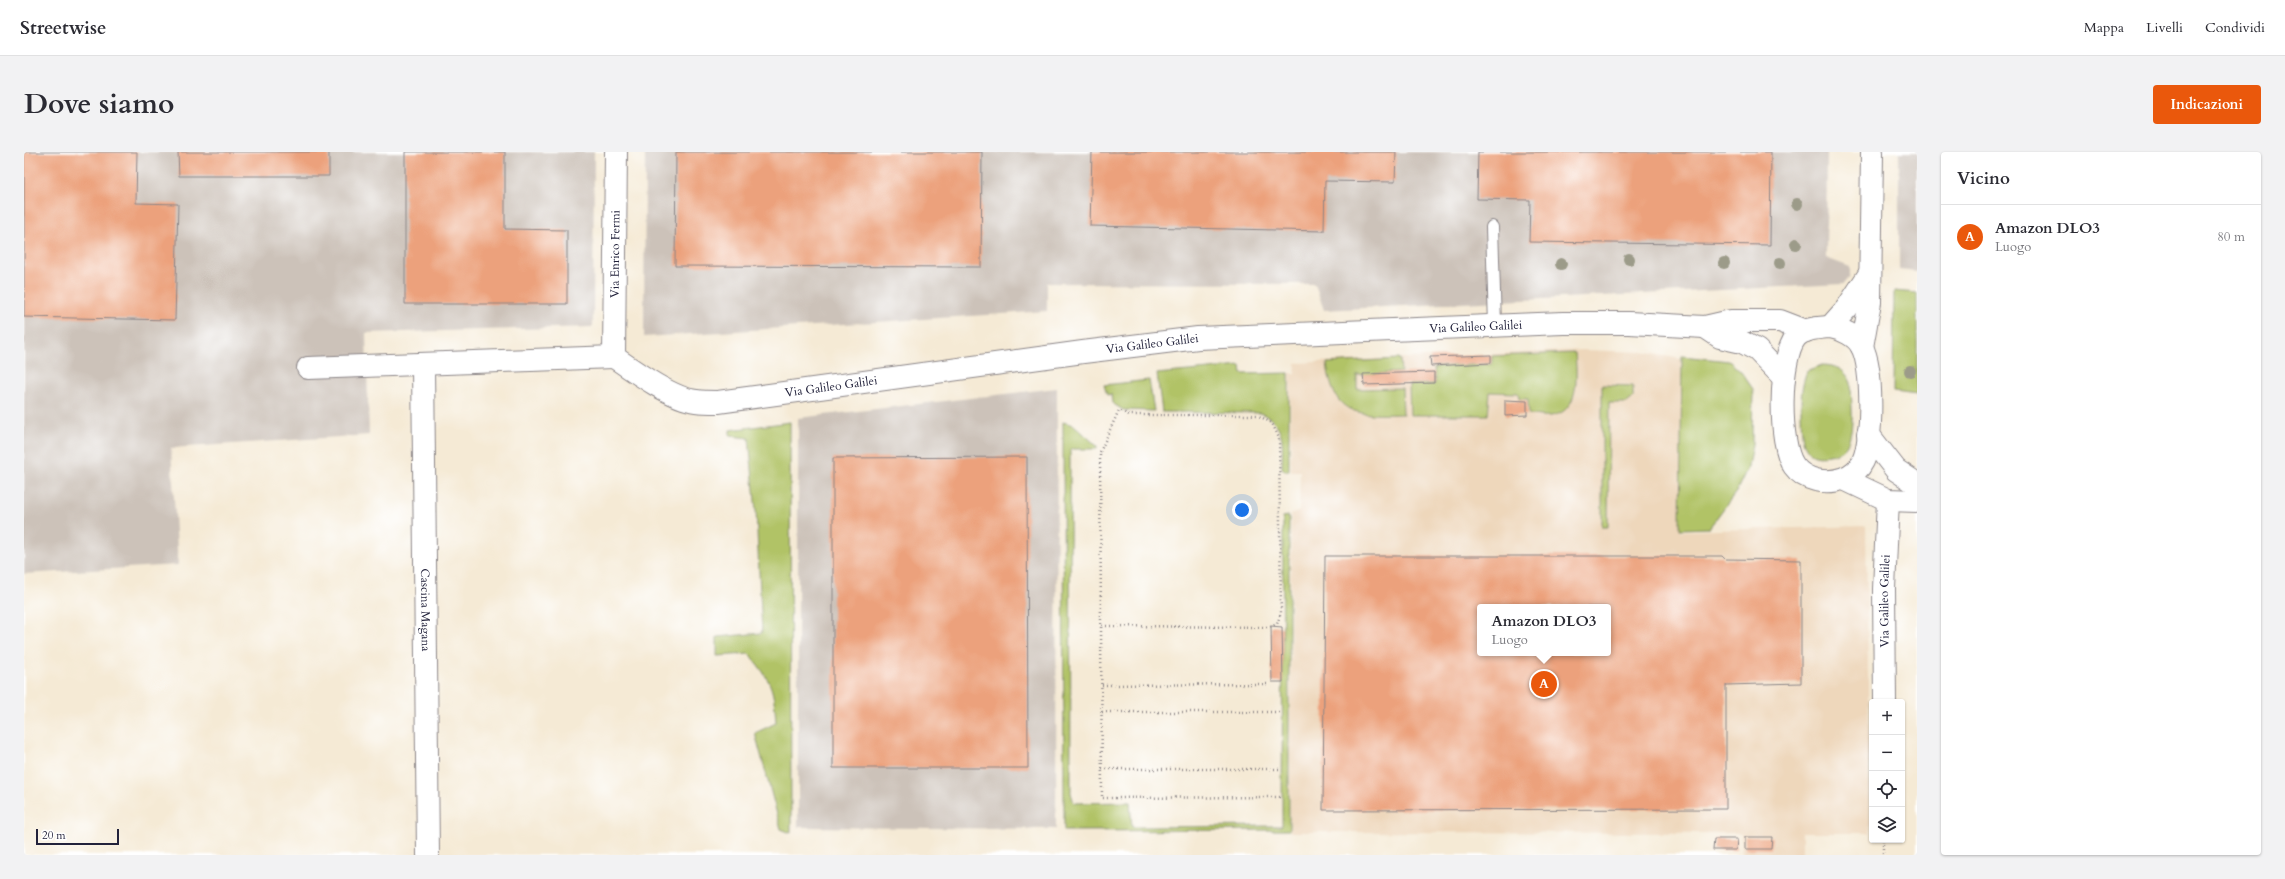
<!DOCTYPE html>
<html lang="it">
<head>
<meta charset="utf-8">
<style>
  body { margin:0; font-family:Cardo,serif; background:#f2f2f3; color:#2b2b33 }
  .controls { position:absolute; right:12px; bottom:12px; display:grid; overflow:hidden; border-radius:4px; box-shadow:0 1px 3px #0004 }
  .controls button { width:36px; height:36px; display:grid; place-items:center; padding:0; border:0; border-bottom:1px solid #e1e1e2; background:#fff; color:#2b2b33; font:20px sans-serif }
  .scale { position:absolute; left:12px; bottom:10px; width:83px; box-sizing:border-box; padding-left:4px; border:2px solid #22223b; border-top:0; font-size:11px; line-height:14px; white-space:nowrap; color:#22223b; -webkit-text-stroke:3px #fff; paint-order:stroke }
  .you { position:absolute; left:1218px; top:358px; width:14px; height:14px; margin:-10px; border:3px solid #fff; border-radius:50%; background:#1a73e8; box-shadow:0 0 0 6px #1a73e833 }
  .badge { display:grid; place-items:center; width:26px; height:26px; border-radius:50%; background:#ea580c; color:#fff; font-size:13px; font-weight:700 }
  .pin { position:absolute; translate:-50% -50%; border:2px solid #fff; box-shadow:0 1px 4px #0006 }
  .popup { position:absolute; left:1453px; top:452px; width:134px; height:52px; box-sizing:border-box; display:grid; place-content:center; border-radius:4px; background:#fff; filter:drop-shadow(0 1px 3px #0005); font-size:13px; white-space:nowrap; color:#7c7c81 }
  .popup b { font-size:15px; color:#2b2b33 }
  .popup::after { content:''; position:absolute; left:50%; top:100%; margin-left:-8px; border:8px solid transparent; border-top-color:#fff }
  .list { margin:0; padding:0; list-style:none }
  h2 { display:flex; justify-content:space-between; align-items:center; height:52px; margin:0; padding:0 16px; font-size:17px }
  h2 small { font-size:13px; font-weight:400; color:#7c7c81 }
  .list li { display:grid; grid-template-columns:26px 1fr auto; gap:12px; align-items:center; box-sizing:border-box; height:64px; padding:0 16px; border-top:1px solid #e1e1e2 }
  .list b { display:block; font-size:15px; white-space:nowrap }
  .list p { margin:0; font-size:13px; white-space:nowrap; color:#7c7c81 }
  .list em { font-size:13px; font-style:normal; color:#7c7c81 }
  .icon { flex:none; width:22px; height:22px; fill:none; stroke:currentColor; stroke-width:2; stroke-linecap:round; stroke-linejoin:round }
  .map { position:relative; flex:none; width:1893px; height:703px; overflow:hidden; border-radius:4px }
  header { display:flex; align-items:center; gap:24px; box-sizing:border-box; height:56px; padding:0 20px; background:#fff; border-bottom:1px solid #e1e1e2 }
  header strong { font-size:19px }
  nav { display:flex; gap:22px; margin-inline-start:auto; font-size:14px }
  .intro { display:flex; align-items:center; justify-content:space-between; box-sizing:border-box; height:96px; padding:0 24px }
  h1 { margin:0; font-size:28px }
  .button { padding:10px 18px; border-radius:4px; background:#ea580c; color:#fff; font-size:14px; font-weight:700 }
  main { display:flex; gap:24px; padding:0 24px }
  aside { flex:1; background:#fff; border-radius:4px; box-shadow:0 1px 3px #0004 }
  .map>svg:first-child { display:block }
  .built { fill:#eed7bb; fill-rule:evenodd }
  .industrial { fill:#ccc2b9 }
  .green { fill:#b1c366; stroke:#6a7250 }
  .building { fill:#eca17b; fill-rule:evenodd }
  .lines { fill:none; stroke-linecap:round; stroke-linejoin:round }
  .service-casing { stroke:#8c8688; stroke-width:14 }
  .minor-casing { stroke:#8c8688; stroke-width:24 }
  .path { stroke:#8c8688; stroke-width:2.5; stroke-dasharray:1 3; stroke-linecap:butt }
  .service { stroke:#fff; stroke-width:12 }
  .minor { stroke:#fff; stroke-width:22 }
  .tree { fill:#9c9b89 }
  .labels { text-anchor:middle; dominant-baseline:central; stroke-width:3; stroke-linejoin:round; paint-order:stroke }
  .street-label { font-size:12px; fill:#22223b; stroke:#fff }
</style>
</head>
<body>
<header>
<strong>Streetwise</strong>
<nav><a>Mappa</a><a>Livelli</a><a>Condividi</a></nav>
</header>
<div class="intro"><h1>Dove siamo</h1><a class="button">Indicazioni</a></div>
<main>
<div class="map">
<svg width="1893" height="703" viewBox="0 0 1893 703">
  <rect width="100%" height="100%" fill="#fff"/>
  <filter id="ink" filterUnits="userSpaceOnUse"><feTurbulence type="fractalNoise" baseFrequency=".025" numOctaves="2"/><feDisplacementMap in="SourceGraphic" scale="8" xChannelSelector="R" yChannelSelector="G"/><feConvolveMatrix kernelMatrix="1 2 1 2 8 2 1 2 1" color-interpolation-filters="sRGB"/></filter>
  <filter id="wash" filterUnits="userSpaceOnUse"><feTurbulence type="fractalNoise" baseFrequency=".012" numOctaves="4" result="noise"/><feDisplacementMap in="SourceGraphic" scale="16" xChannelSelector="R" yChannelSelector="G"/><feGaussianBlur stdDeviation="0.9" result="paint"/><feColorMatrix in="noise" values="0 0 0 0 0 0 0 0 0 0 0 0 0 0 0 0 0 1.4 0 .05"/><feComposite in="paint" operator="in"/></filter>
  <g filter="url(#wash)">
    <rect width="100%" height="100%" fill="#f5ead5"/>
    <path class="built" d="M1558,198L1618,200L1657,207V379L1842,374L1846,681H1778V702L1718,701L1717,681L1266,680L1267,363L1275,359L1276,319H1267L1266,221H1271L1272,211ZM1456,455H1584V501H1456Z"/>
    <path class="industrial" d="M0,0H570L569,175L342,181L345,283L147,296L154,413L0,422Z
      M621,0H1803L1802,106L1826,115V124L1819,132L1300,158L1291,132L1023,131V159L620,185Z
      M1875,0H1893V120L1875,118Z
      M1033,236L1032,677L774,675V266Z"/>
    <path class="green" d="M1870,139L1893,141V243L1869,240Z
      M1551,201C1553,224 1556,260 1527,264C1520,265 1512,263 1505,263L1504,247H1495L1494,241L1466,240L1464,263H1386L1385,233L1411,232L1410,215L1468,212V204Z
      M1658,204L1705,209L1717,220L1729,237L1728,292L1724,315L1712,340L1685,376L1656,377Z
      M1376,207L1377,220L1333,223V237L1378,236L1379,262C1333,263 1309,265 1303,211Z
      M1798,213C1812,213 1822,218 1827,231C1827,249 1831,273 1824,290C1821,298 1813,302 1805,303C1775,309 1778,281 1777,261C1777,246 1777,234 1783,219Z
      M1217,214L1218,222L1265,221V319H1261L1258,316C1258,291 1263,272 1236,261L1138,260L1133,222Z
      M1125,228L1130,259L1099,258L1088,251L1087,242L1083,243L1080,233Z
      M1578,233L1609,234V246L1603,251H1585L1584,375H1578Z
      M766,270L767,681L757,677L731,581L752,571C750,537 748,529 725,502L693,504V485L738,481L732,359L725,286L706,284V278Z
      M1039,270L1050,273L1073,294V297H1046L1047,641L1050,651L1106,650L1108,675L1258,674L1259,365L1265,364V678L1040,679Z"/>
    <g id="blocks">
      <path class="building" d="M0,0H113L112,51L154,52L151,168L0,165Z
        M154,0H305V24H155Z
        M381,0H481V77L543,78V152H381Z
        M652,0H958L957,115L651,114Z
        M1068,0H1372L1371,30L1301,29L1300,79L1066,74Z
        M1454,0H1747L1746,93L1505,90L1506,48L1453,47Z
        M1467,203V211L1407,214L1406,205Z
        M1410,220V231L1340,233L1339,222Z
        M1481,248L1503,249V263L1481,264Z
        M1003,305L1004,616H809V306Z
        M1301,404H1698L1701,407L1777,408V531L1702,533V657L1299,658ZM1456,455H1584V501H1456Z
        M1247,474L1258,475L1259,530H1248Z
        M1721,685H1748L1747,697H1721Z
        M1690,687H1713L1712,698H1689Z"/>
    </g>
  </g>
  <g filter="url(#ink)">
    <use href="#blocks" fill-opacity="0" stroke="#8c8688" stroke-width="1"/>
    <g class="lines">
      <g class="service-casing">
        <path id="service" d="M1468,75L1471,173"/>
      </g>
      <g class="minor-casing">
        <g id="minor">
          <path d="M1681,175L1696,185L1718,190L1733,198L1760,226"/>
          <path d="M1806,175C1818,177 1833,184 1838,195C1849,216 1849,288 1839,309C1831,326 1810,332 1792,328C1784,326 1775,321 1770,314C1754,293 1755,205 1772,185C1780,176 1795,176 1806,175Z"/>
          <path d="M1806,175L1823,156L1846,121"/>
          <path d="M1838,195L1846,150L1848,0"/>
          <path id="s1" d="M590,205C610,219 647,246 672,249C679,250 687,250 694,250L1059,200L1174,186L1539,171H1605L1681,175L1707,169H1756L1782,179"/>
          <path id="s2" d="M590,205L592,0"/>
          <path id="s3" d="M399,212L404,703"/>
          <path d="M284,216L590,205"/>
          <path d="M1844,282L1872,318L1893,332"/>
          <path d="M1820,327L1864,348L1893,349"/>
          <path id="s4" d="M1861,550L1860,437L1864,348"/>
        </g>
      </g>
      <path class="path" d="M1078,474L1245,475L1253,472L1257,461L1255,286L1248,271L1233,263H1105L1095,258L1076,300L1078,646L1257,645
        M1078,533L1243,532
        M1078,560H1257
        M1078,617H1257
        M1859,688V703"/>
      <use href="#service" class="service"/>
      <use href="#minor" class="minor"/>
    </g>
    <g class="tree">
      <circle cx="1773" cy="52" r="6"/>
      <circle cx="1772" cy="92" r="6"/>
      <circle cx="1605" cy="107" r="6"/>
      <circle cx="1700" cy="111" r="6"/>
      <circle cx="1756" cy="111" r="6"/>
      <circle cx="1537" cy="112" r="6"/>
      <circle cx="1886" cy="219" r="6"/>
    </g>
  </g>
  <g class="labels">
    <g class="street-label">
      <text stroke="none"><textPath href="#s2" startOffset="103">Via Enrico Fermi</textPath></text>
      <text stroke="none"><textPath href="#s1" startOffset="878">Via Galileo Galilei</textPath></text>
      <text stroke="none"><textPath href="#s1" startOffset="554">Via Galileo Galilei</textPath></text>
      <text stroke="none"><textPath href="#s1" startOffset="230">Via Galileo Galilei</textPath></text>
      <text stroke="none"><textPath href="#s4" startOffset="101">Via Galileo Galilei</textPath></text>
      <text stroke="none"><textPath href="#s3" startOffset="246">Cascina Magana</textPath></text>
    </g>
  </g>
</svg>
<div class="controls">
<button>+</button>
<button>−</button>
<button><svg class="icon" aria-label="locate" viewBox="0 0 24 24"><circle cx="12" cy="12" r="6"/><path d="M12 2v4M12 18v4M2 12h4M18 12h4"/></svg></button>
<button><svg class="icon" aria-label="layers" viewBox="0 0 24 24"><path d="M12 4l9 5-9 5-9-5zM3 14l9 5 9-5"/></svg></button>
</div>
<div class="scale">20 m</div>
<div class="you"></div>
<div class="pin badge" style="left:1520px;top:532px">A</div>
<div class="popup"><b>Amazon DLO3</b>Luogo</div>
</div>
<aside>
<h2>Vicino<small></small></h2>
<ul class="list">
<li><span class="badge">A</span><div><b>Amazon DLO3</b><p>Luogo</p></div><em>80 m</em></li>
</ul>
</aside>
</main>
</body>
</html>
